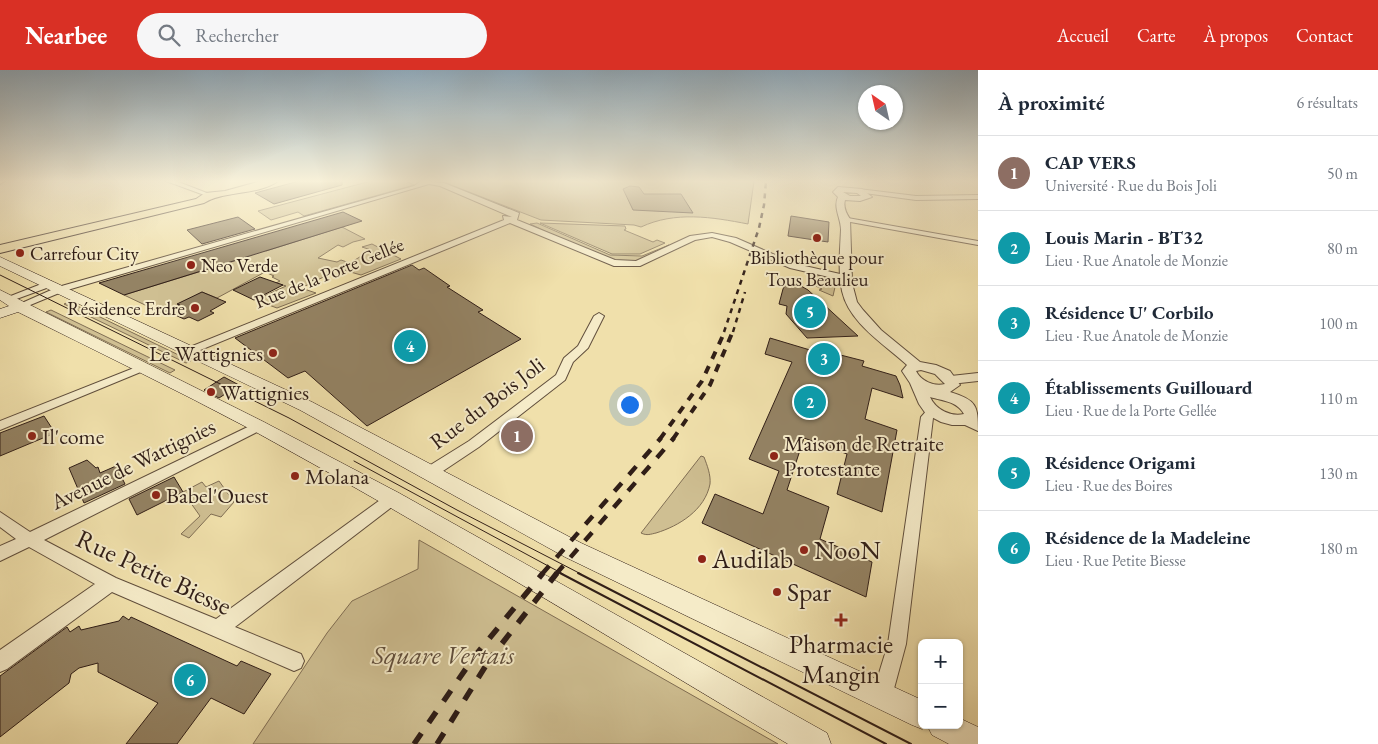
<!DOCTYPE html>
<html lang="fr">
<head>
<meta charset="utf-8">
<style>
  body { margin:0; font-family:"EB Garamond",serif; background:#f6f6f7; color:#1f2937 }
  .controls { position:absolute; right:15px; bottom:15px; display:grid; overflow:hidden; border-radius:8px; box-shadow:0 1px 4px #0004 }
  .controls button { width:45px; height:45px; display:grid; place-items:center; padding:0; border:0; border-bottom:1px solid #e0e1e3; background:#fff; color:#1f2937; font:25px sans-serif }
  .compass { position:absolute; left:858px; top:15px; width:45px; height:45px; border-radius:50%; background:#fff; box-shadow:0 1px 4px #0004; rotate:326deg }
  .you { position:absolute; left:629px; top:334px; width:18px; height:18px; margin:-12px; border:4px solid #fff; border-radius:50%; background:#1a73e8; box-shadow:0 0 0 8px #1a73e833 }
  .badge { display:grid; place-items:center; width:32px; height:32px; border-radius:50%; background:#d93025; color:#fff; font-size:16px; font-weight:700 }
  .pin { position:absolute; translate:-50% -50%; border:2px solid #fff; box-shadow:0 1px 5px #0006 }
  .list { margin:0; padding:0; list-style:none }
  h2 { display:flex; justify-content:space-between; align-items:center; height:65px; margin:0; padding:0 20px; font-size:21px }
  h2 small { font-size:16px; font-weight:400; color:#747a83 }
  .list li { display:grid; grid-template-columns:32px 1fr auto; gap:15px; align-items:center; box-sizing:border-box; height:75px; padding:0 20px; border-top:1px solid #e0e1e3 }
  .list b { display:block; font-size:19px; white-space:nowrap }
  .list p { margin:0; font-size:16px; white-space:nowrap; color:#747a83 }
  .list em { font-size:16px; font-style:normal; color:#747a83 }
  .icon { flex:none; width:28px; height:28px; fill:none; stroke:currentColor; stroke-width:2; stroke-linecap:round; stroke-linejoin:round }
  .map { position:relative; flex:none; width:978px; height:674px; overflow:hidden }
  header { display:flex; align-items:center; gap:30px; box-sizing:border-box; height:70px; padding:0 25px; background:#d93025; color:#fff }
  header strong { font-size:24px }
  nav { display:flex; gap:28px; margin-inline-start:auto; font-size:18px }
  .search { width:350px; height:45px; background:#f6f6f7; display:flex; align-items:center; gap:12px; box-sizing:border-box; padding:0 18px; border-radius:28px; color:#747a83; font-size:19px }
  main { display:flex }
  aside { flex:1; background:#fff }
  .map>svg:first-child { display:block }
  .green { fill:#cfbf92; stroke:#806e54 }
  .building { fill:#948364; stroke:#301e17 }
  .lines { fill:none; stroke-linecap:round; stroke-linejoin:round }
  .minor-casing { stroke:#604e3c; stroke-width:2 }
  .tertiary-casing { stroke:#604e3c; stroke-width:2 }
  .secondary-casing { stroke:#301e17; stroke-width:1 }
  .primary-casing { stroke:#301e17; stroke-width:2 }
  .minor { fill:#f5ebc8; fill-rule:evenodd }
  .tertiary { fill:#f5ebc8; fill-rule:evenodd }
  .secondary { fill:#f5ebc8; fill-rule:evenodd }
  .primary { fill:#f0e0ab; fill-rule:evenodd }
  .tram-far1 { stroke:#301e17; stroke-width:1 }
  .tram { stroke:#301e17; stroke-width:2 }
  .rail-far3 { stroke:#301e17; stroke-width:2.5; stroke-dasharray:5 5; stroke-linecap:butt }
  .rail-far2 { stroke:#301e17; stroke-width:4; stroke-dasharray:8 8; stroke-linecap:butt }
  .rail-far1 { stroke:#301e17; stroke-width:4.5; stroke-dasharray:11 11; stroke-linecap:butt }
  .rail { stroke:#301e17; stroke-width:5.5; stroke-dasharray:13 13; stroke-linecap:butt }
  .poi-dot { fill:#8f2418; stroke:#f5ebc8; stroke-width:2 }
  .labels { text-anchor:middle; dominant-baseline:central; stroke-width:4; stroke-linejoin:round; paint-order:stroke }
  .far-poi-label { font-size:19px; fill:#301e17; stroke:#f5ebc8; text-anchor:start }
  .far-street-label { font-size:19px; fill:#301e17; stroke:#f5ebc8 }
  .poi-label { font-size:22px; fill:#301e17; stroke:#f5ebc8; text-anchor:start }
  .street-label { font-size:22px; fill:#301e17; stroke:#f5ebc8 }
  .near-poi-label { font-size:26px; fill:#301e17; stroke:#f5ebc8; text-anchor:start }
  .near-street-label { font-size:26px; fill:#301e17; stroke:#f5ebc8 }
  .near-park-label { font-size:26px; font-style:italic; fill:#604e3c; stroke:#f5ebc8 }
</style>
</head>
<body>
<header>
<strong>Nearbee</strong>
<div class="search"><svg class="icon" aria-label="search" viewBox="0 0 24 24"><circle cx="10" cy="10" r="6"/><path d="M15 15l6 6"/></svg>Rechercher</div>
<nav><a>Accueil</a><a>Carte</a><a>À propos</a><a>Contact</a></nav>
</header>
<main>
<div class="map">
<svg width="978" height="674" viewBox="0 0 978 674">
  <rect width="100%" height="100%" fill="#f0e0ab"/>
  <filter id="stains"><feTurbulence type="fractalNoise" baseFrequency=".004" numOctaves="4"/><feColorMatrix values="0 0 0 0 .2 0 0 0 0 .09 0 0 0 0 .02 0 0 0 .5 -.17"/></filter>
  <radialGradient id="worn" r=".72"><stop offset=".6" stop-color="#630" stop-opacity="0"/><stop offset="1" stop-color="#630" stop-opacity=".3"/></radialGradient>
  <path class="green" d="M371,111H405L414,115L304,146L298,142L271,150L258,141Z
    M447,111H754L748,154C712,147 675,141 641,157L634,155L541,150L446,113Z
    M537,153L610,185L642,186L669,175C657,181 643,191 630,192C603,193 555,165 530,154Z
    M540,153L625,156L626,159L624,160L653,172L657,170L665,173L640,184H612Z
    M342,157L365,169L353,172L343,177L338,175L318,188L337,192L341,190L350,193L371,180L362,177L372,174L401,189L361,205L340,199L301,218L316,223L277,238L255,230L286,216L276,213L280,211L272,207L274,206L265,202L217,228L202,222L162,243L124,225L244,188L255,173L266,181Z
    M817,205L834,210L835,217L833,226L819,220L822,219L812,214Z
    M69,232L191,291L186,293L64,234Z
    M51,240L175,300L170,303L46,242Z
    M701,386L704,387C707,395 711,405 710,414C705,440 679,456 656,463C651,464 647,466 641,463Z
    M219,411L234,432L221,447L211,444L189,468L181,464L200,446L183,422L202,412L206,417Z
    M419,470L778,674H253L327,563L352,531L418,499Z"/>
  <path class="building" d="M299,111H342V115L274,134L255,123Z
    M630,116L639,117L644,124H681L693,143L633,140L623,119Z
    M343,142L362,151L124,225L99,213Z
    M791,146L829,152L828,172L788,166Z
    M238,147L255,159L202,174L187,160Z
    M412,195L419,200L424,198L450,216L447,217L483,240L478,242L521,269L367,356L305,301L288,308L235,268Z
    M260,207L283,215L254,230L233,220Z
    M788,214L801,216L808,220L858,266L807,268L786,244L787,236L779,234L783,219L785,215Z
    M202,222L226,232L210,241L214,243L198,251L189,247L184,249L166,241L180,235L177,234Z
    M770,268L820,283L817,279L864,291L862,296L896,306L900,315L903,328L872,318L865,349L897,360L882,442L837,424L847,384L804,368L787,420L829,437L820,469L872,492L866,527L702,453L715,424L763,444L779,401L749,389L792,292L765,284Z
    M224,307L239,315L219,328L204,320Z
    M44,346L55,363L0,386V363Z
    M87,390L96,398L98,397L100,403L116,396L125,414L84,433L69,398Z
    M174,407L183,422L137,445L129,429Z
    M123,546L129,550L131,547L237,596L241,591L271,604L244,644L211,628L177,674H126L158,633L98,602V593L79,598L71,604L69,613L0,667V606L67,557L70,562L79,556L81,560L119,551Z"/>
  <g class="lines">
    <g class="minor-casing">
      <path id="minor" d="M0,111H5L0,114Z
        M166,111H176L212,125L207,126Z
        M421,111L444,113L519,143L517,150L615,190L636,191L690,166L712,163L736,168L796,194L849,206L851,208L846,211L790,198L730,172L712,167L695,170L640,196H614L510,153L193,283L189,284L183,281L185,279L504,150L503,146L512,147L440,116L429,114L64,221L23,238H17L15,236L58,217L414,116Z
        M859,119L916,126L978,125V129L916,130L857,122L856,121Z
        M842,147L978,171V175L845,151H842Z
        M49,211L52,212V216L11,231L8,232L3,229Z
        M599,243L604,246L588,278L573,292L565,310L479,377L434,407L429,408L424,407L422,403L424,399L469,371L556,305L564,288L578,276L594,246Z
        M144,294L148,295L150,297L148,299L0,360V351Z
        M978,303V311L951,314L945,310L951,306Z
        M933,337L939,341L933,348L906,574L892,626L889,633L882,636L875,633L872,626L888,574L921,347L929,338Z
        M258,352L263,353L264,356L263,359L44,470L116,508L216,549L387,425L392,423L397,425L399,429L397,433L235,557L301,584L304,591L301,598L294,601L112,522L7,599L0,602V580L95,514L29,477L0,491V476L16,469L0,457V442L30,462Z"/>
    </g>
    <g class="tertiary-casing">
      <path id="tertiary" d="M838,117L862,119L872,127L860,131L845,130C843,137 846,143 850,149L852,213L857,232L863,240L881,260L920,292L936,295L950,301L960,315L950,322C977,330 978,336 978,361L965,355H952L941,352L926,344L919,334L910,313L902,301L907,295C884,274 849,253 842,221C838,201 840,180 841,160C841,148 833,138 838,127L833,122ZM843,122L857,123L861,126H850ZM921,300L935,304L945,314C934,317 921,311 916,301ZM930,327C943,331 957,331 964,344C951,347 936,340 930,327Z"/>
    </g>
    <g class="secondary-casing">
      <path id="secondary" d="M0,187L312,332L581,473L922,630V655H959V648L978,657V674H949L932,665L928,657L922,659L912,655L565,487L300,340L0,196Z
        M0,220L264,352L399,423L827,663L831,674H788C610,568 433,459 252,360C175,319 96,281 18,242L0,248V239L9,236L0,230Z"/>
    </g>
    <g class="primary-casing">
      <path id="primary" d="M261,111H278C260,125 222,121 204,133L0,183V175L196,129L205,123L225,121Z"/>
    </g>
    <use href="#minor" class="minor"/>
    <use href="#tertiary" class="tertiary"/>
    <use href="#secondary" class="secondary"/>
    <use href="#primary" class="primary"/>
    <path class="tram-far1" d="M0,205L289,348L457,440L581,504
      M354,391L563,504"/>
    <path class="tram" d="M560,503L886,674
      M578,503L911,674"/>
    <path class="rail-far3" d="M724,262L759,158L764,135L766,111
      M733,262L745,222"/>
    <path class="rail-far2" d="M660,369L702,311L725,261
      M673,369L710,315L733,261"/>
    <path class="rail-far1" d="M542,504L661,368
      M556,504L674,368"/>
    <path class="rail" d="M486,594L557,503
      M414,674L474,587L543,503
      M437,674L490,589"/>
  </g>
  <linearGradient id="sky" x2="0" y2="1"><stop stop-color="#91abbc"/><stop offset="0.54" stop-color="#f8f1d9"/><stop offset="1" stop-color="#f8f1d9" stop-opacity="0"/></linearGradient>
  <rect width="978" height="206" fill="url(#sky)"/>
  <g class="poi-dot">
    <circle cx="817" cy="168" r="5"/>
    <circle cx="20" cy="183" r="5"/>
    <circle cx="191" cy="195" r="5"/>
    <circle cx="195" cy="238" r="5"/>
    <circle cx="273" cy="283" r="5"/>
    <circle cx="211" cy="322" r="5"/>
    <circle cx="32" cy="366" r="5"/>
    <circle cx="774" cy="386" r="5"/>
    <circle cx="295" cy="406" r="5"/>
    <circle cx="156" cy="425" r="5"/>
    <circle cx="804" cy="480" r="5"/>
    <circle cx="702" cy="489" r="5"/>
    <circle cx="777" cy="522" r="5"/>
    <path d="M838.5 542.5h5v5h5v5h-5v5h-5v-5h-5v-5h5z"/>
  </g>
  <g class="labels">
    <g class="far-poi-label">
      <text x="30" y="183">Carrefour City</text>
      <text x="817" y="187" text-anchor="middle">Bibliothèque pour<tspan x="817" dy="22">Tous Beaulieu</tspan></text>
      <text x="201" y="195">Neo Verde</text>
      <text x="185" y="238" text-anchor="end">Résidence Erdre</text>
    </g>
    <g class="far-street-label">
      <text transform="translate(329 203) rotate(-22)">Rue de la Porte Gellée</text>
    </g>
    <g class="poi-label">
      <text x="263" y="283" text-anchor="end">Le Wattignies</text>
      <text x="221" y="322">Wattignies</text>
      <text x="42" y="366">Il'come</text>
      <text x="784" y="373">Maison de Retraite<tspan x="784" dy="25">Protestante</tspan></text>
      <text x="305" y="406">Molana</text>
      <text x="166" y="425">Babel'Ouest</text>
    </g>
    <g class="street-label">
      <text transform="translate(487 333) rotate(-37)">Rue du Bois Joli</text>
      <text transform="translate(133 394) rotate(-26)">Avenue de Wattignies</text>
    </g>
    <g class="near-poi-label">
      <text x="814" y="480">NooN</text>
      <text x="712" y="489">Audilab</text>
      <text x="787" y="522">Spar</text>
      <text x="841" y="574" text-anchor="middle">Pharmacie<tspan x="841" dy="30">Mangin</tspan></text>
    </g>
    <g class="near-street-label">
      <text transform="translate(154 502) rotate(25)">Rue Petite Biesse</text>
    </g>
    <g class="near-park-label">
      <text x="443" y="585">Square Vertais</text>
    </g>
  </g>
  <rect width="100%" height="100%" filter="url(#stains)"/>
  <rect width="100%" height="100%" fill="url(#worn)"/>
</svg>
<div class="controls">
<button>+</button>
<button>−</button>
</div>
<svg class="compass" viewBox="-18 -18 36 36"><path d="M0-13l5 13h-10z" fill="#e53935"/><path d="M0 13l5-13h-10z" fill="#747a83"/></svg>
<div class="you"></div>
<div class="pin badge" style="left:517px;top:366px;background:#8d6e63">1</div>
<div class="pin badge" style="left:810px;top:332px;background:#0f9aa8">2</div>
<div class="pin badge" style="left:824px;top:289px;background:#0f9aa8">3</div>
<div class="pin badge" style="left:410px;top:276px;background:#0f9aa8">4</div>
<div class="pin badge" style="left:810px;top:242px;background:#0f9aa8">5</div>
<div class="pin badge" style="left:190px;top:610px;background:#0f9aa8">6</div>
</div>
<aside>
<h2>À proximité<small>6 résultats</small></h2>
<ul class="list">
<li><span class="badge" style="background:#8d6e63">1</span><div><b>CAP VERS</b><p>Université · Rue du Bois Joli</p></div><em>50 m</em></li>
<li><span class="badge" style="background:#0f9aa8">2</span><div><b>Louis Marin - BT32</b><p>Lieu · Rue Anatole de Monzie</p></div><em>80 m</em></li>
<li><span class="badge" style="background:#0f9aa8">3</span><div><b>Résidence U' Corbilo</b><p>Lieu · Rue Anatole de Monzie</p></div><em>100 m</em></li>
<li><span class="badge" style="background:#0f9aa8">4</span><div><b>Établissements Guillouard</b><p>Lieu · Rue de la Porte Gellée</p></div><em>110 m</em></li>
<li><span class="badge" style="background:#0f9aa8">5</span><div><b>Résidence Origami</b><p>Lieu · Rue des Boires</p></div><em>130 m</em></li>
<li><span class="badge" style="background:#0f9aa8">6</span><div><b>Résidence de la Madeleine</b><p>Lieu · Rue Petite Biesse</p></div><em>180 m</em></li>
</ul>
</aside>
</main>
</body>
</html>
